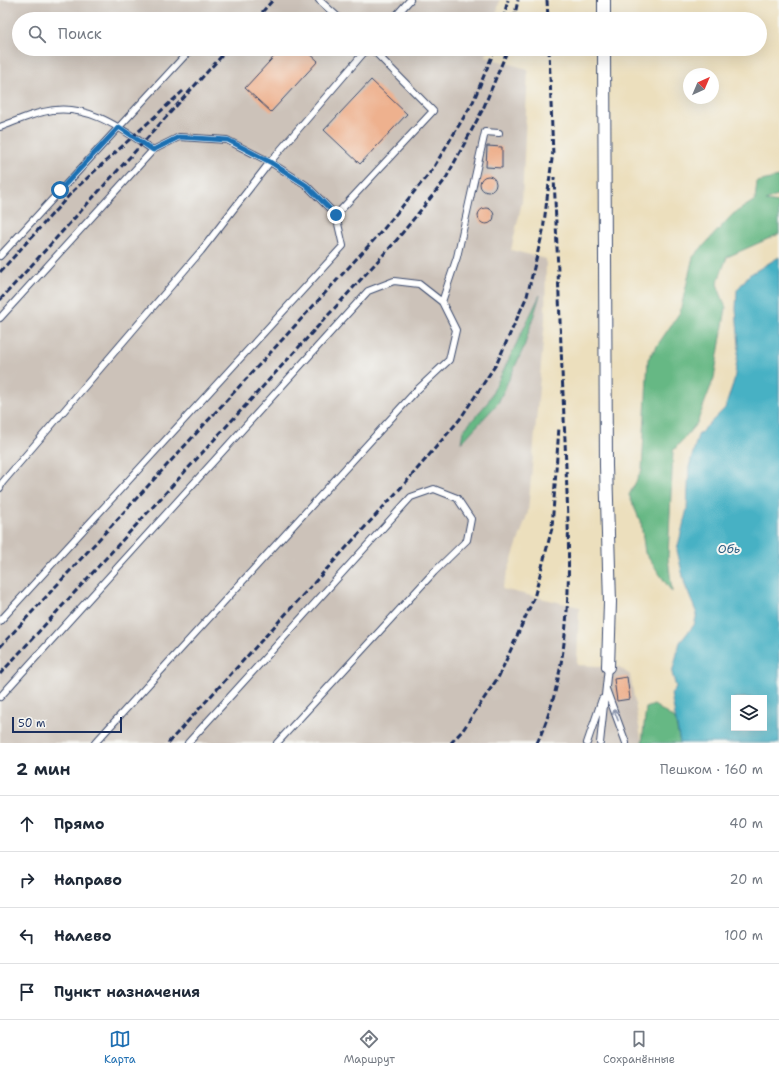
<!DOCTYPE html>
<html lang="ru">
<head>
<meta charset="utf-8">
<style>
  body { margin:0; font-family:"Shantell Sans",sans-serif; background:#f2f2f3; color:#1f2937 }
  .controls { position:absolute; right:12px; bottom:12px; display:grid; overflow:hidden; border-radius:0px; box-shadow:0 4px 16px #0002 }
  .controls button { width:36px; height:36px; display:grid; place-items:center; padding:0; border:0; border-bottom:1px solid #e0e1e3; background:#fff; color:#1f2937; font:20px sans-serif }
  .compass { position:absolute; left:683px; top:68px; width:36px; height:36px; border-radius:50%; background:#fff; box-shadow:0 4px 16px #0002; rotate:44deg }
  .scale { position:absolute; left:12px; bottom:10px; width:110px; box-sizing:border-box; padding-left:4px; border:2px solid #1b2f5e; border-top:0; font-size:11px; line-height:14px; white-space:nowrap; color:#1b2f5e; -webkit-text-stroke:3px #f6f6f2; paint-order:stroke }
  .stop { position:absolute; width:12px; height:12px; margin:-9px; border:3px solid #1f6fb2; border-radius:50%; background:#fff }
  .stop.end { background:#1f6fb2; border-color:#fff; box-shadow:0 1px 4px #0008 }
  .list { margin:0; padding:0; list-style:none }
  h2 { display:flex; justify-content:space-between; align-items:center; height:52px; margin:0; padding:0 16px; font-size:17px }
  h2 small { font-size:13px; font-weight:400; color:#747a83 }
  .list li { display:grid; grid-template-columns:26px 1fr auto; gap:12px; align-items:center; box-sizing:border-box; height:56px; padding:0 16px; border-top:1px solid #e0e1e3 }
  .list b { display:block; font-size:15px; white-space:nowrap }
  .list em { font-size:13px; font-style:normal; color:#747a83 }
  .icon { flex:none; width:22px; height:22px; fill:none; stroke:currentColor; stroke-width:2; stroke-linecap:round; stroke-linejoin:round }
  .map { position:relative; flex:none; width:779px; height:743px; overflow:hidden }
  .search { position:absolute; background:#fff; box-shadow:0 4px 16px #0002; left:12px; right:12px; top:12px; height:44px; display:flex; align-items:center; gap:10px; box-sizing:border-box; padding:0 14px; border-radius:22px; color:#747a83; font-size:15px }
  .sheet { height:276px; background:#fff }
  nav { display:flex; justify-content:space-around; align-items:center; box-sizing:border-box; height:56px; border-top:1px solid #e0e1e3; background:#fff; font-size:11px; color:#747a83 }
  nav a { display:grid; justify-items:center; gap:2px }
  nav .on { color:#1f6fb2 }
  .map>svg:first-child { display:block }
  .industrial { fill:#ccc2b9 }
  .forest { fill:#66b884; stroke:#407471 }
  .water { fill:#46b1c4; stroke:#307091; fill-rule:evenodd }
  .building { fill:#eeb18e }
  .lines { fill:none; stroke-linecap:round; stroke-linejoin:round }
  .service-casing { stroke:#3a496c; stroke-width:8 }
  .minor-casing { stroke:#3a496c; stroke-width:14 }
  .service { stroke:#fff; stroke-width:6 }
  .minor { stroke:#fff; stroke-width:12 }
  .rail { stroke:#1b2f5e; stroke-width:3; stroke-dasharray:6 3; stroke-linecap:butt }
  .oneway { stroke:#8d97ae }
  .route { stroke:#1f6fb2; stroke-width:5 }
  .labels { text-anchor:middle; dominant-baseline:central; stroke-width:4; stroke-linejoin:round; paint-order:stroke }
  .water-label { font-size:12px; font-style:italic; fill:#2a5c82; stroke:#f6f6f2 }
</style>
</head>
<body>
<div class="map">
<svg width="779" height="743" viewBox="0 0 779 743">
  <rect width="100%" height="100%" fill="#f6f6f2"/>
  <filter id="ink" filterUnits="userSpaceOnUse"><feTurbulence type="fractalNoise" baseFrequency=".025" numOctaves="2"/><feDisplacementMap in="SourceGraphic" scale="8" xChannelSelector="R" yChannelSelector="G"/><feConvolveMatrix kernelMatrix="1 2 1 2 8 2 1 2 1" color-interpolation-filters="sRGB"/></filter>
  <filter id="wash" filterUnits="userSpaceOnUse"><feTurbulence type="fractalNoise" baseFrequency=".012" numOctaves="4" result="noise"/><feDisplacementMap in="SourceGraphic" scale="16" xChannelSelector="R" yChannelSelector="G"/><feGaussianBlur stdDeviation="0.9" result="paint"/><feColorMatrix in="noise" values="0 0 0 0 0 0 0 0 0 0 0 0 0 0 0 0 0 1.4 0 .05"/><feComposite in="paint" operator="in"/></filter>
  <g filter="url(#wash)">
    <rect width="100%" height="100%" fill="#ecdfbd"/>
    <path class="industrial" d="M0,0H500L495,19H19V49H487L485,57L528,69L522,202L511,250L546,259L545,320L528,512L502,589L579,607L577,665L619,667L630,675L642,743H0Z"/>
    <path class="forest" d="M779,177V195L766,201L779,203V234L727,257L717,284L726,308L714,378L697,423L673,451L668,557L672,592L645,553L641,523L629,495L642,470L648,359L680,312L693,257L733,214L755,200L757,182Z
      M540,295L524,347L498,403L461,443L463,431L488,402Z
      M654,705L675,719L680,743H642L646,708Z"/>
    <path class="water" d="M779,257V743H680L671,694L676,687L672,673L680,642L694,625L697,614L685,585L677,550L687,509L689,467L698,435L725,408L734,381L739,346L736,309L737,290L749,275ZM734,698H764V728H734Z"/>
    <g id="blocks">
      <path class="building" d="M281,49H309L307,51L318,61L271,112L245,88Z
        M371,80L407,114L360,164L324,130Z
        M487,146L502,147V168L486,167Z
        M480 184a8 8 0 1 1 16 0a8 8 0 1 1-16 0Z
        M478 216a8 8 0 1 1 16 0a8 8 0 1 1-16 0Z
        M627,677L630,699L617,701L614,679Z"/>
    </g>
  </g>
  <g filter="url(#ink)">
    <use href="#blocks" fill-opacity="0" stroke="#3a496c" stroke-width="1"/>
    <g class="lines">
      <g class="service-casing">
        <path id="service" d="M319,0L340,19
          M393,19L410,0
          M0,127C14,122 29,115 43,112C85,101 121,128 153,150
          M336,215L433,111L372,49
          M0,256L191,49
          M442,302L457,257L485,132L499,133
          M0,318L153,150L179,137L227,140L270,162L306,185L336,215L343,246L0,621
          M0,488L2,483L201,251L270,162L367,49
          M606,689L626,743
          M0,697L368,291L394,281L419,284L442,302L456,330L449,360L416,391L95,743
          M188,743L411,497L434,489L457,498L471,519L467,540L434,572L277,743
          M587,743L602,699
          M600,743L608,667"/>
      </g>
      <g class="minor-casing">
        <path id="minor" d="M604,0V19
          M604,49L606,466L610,602L608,667"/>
      </g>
      <use href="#service" class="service"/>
      <use href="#minor" class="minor"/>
      <path class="rail" d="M547,0L548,19
        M256,19L273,0
        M503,19L508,0
        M514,19L518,0
        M549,49L553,156
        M0,272L74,190L183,91
        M0,300L228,49
        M0,647L382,231L432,170L473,102L495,49
        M0,674L395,242L445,180L483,109L508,49
        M168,743L407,481L460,419L497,363L527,296L543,231L553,151
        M451,743L463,730L499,676L534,598L552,528L559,427
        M537,743C579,654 568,536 565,440C561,352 558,265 554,177"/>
    </g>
    <defs><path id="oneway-shaft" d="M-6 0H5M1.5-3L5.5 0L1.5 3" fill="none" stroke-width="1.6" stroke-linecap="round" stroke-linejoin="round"/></defs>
    <use class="oneway" href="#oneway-shaft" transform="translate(616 715) rotate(-111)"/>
  </g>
  <g class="lines" filter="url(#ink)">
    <path class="route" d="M60,190L119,127L153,150L179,137L228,140L270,162L306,185L336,215"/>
  </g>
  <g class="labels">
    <g class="water-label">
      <text x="729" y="549">Обь</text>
    </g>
  </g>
</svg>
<div class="controls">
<button><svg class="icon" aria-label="layers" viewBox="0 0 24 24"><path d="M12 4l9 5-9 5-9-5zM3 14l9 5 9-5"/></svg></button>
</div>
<svg class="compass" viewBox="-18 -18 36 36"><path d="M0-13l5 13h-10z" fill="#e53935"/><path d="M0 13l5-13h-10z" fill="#747a83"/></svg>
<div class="scale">50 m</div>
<div class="stop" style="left:60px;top:190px"></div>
<div class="stop end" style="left:336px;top:215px"></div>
<div class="search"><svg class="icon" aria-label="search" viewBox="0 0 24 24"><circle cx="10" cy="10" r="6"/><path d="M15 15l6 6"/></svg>Поиск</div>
</div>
<section class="sheet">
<h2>2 мин<small>Пешком · 160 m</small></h2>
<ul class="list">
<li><svg class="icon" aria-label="ahead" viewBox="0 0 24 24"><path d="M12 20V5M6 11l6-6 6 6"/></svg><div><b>Прямо</b></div><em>40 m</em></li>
<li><svg class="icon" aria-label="right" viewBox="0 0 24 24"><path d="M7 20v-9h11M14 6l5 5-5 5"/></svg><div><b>Направо</b></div><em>20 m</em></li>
<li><svg class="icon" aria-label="left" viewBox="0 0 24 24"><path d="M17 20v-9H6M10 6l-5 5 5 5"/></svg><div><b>Налево</b></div><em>100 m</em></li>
<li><svg class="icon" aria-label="arrive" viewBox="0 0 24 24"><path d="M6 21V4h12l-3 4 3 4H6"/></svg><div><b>Пункт назначения</b></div></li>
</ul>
</section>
<nav>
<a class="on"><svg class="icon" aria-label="map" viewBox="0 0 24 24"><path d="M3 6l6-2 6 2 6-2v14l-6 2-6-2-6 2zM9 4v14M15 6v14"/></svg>Карта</a>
<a><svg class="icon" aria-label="directions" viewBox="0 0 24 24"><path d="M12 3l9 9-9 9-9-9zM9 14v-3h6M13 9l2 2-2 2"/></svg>Маршрут</a>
<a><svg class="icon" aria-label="saved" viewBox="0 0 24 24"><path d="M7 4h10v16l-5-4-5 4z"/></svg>Сохранённые</a>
</nav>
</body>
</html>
